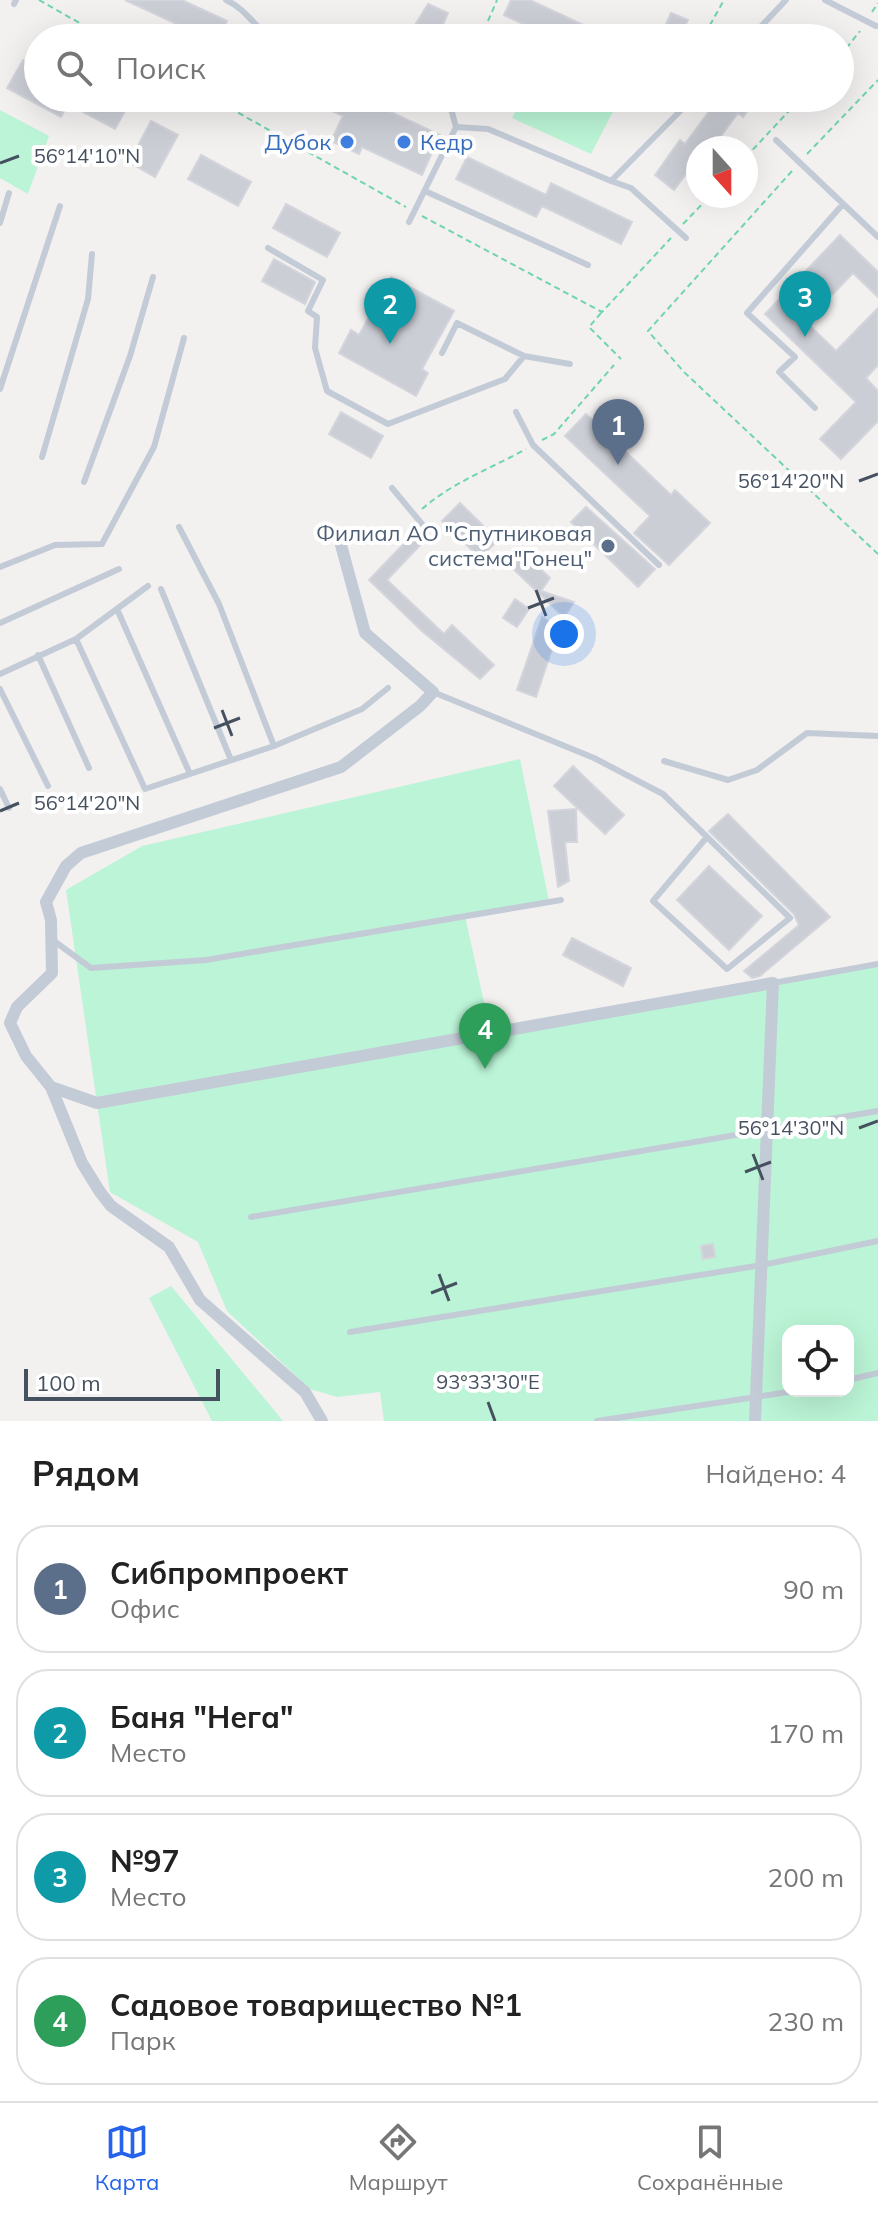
<!DOCTYPE html>
<html lang="ru">
<head>
<meta charset="utf-8">
<style>
  body { margin:0; font-family:Mulish,sans-serif; background:#f2f2f2; color:#222 }
  .controls { position:absolute; right:24px; bottom:24px; display:grid; overflow:hidden; border-radius:16px; box-shadow:0 8px 32px #0002 }
  .controls button { width:72px; height:72px; display:grid; place-items:center; padding:0; border:0; border-bottom:2px solid #e0e0e0; background:#fff; color:#222; font:40px sans-serif }
  .compass { position:absolute; left:686px; top:136px; width:72px; height:72px; border-radius:50%; background:#fff; box-shadow:0 8px 32px #0002; rotate:159deg }
  .scale { position:absolute; left:24px; bottom:20px; width:196px; box-sizing:border-box; padding-left:8px; border:4px solid #465160; border-top:0; font-size:22px; line-height:28px; white-space:nowrap; color:#465160; -webkit-text-stroke:6px #fff; paint-order:stroke }
  .you { position:absolute; left:564px; top:634px; width:28px; height:28px; margin:-20px; border:6px solid #fff; border-radius:50%; background:#1a73e8; box-shadow:0 0 0 12px #1a73e833 }
  .badge { display:grid; place-items:center; width:52px; height:52px; border-radius:50%; background:#2563eb; color:#fff; font-size:26px; font-weight:700 }
  .pin { position:absolute; translate:-50% -66px; filter:drop-shadow(0 2px 4px #0008) }
  .pin::after { content:''; position:absolute; top:42px; width:28px; height:24px; background:inherit; clip-path:polygon(0 0,100% 0,50% 100%) }
  .list { margin:0; padding:0; list-style:none }
  h2 { display:flex; justify-content:space-between; align-items:center; height:104px; margin:0; padding:0 32px; font-size:34px }
  h2 small { font-size:26px; font-weight:400; color:#767676 }
  .list li { display:grid; grid-template-columns:52px 1fr auto; gap:24px; align-items:center; box-sizing:border-box; height:128px; margin:0 16px 16px; padding:0 16px; border:2px solid #e0e0e0; border-radius:32px }
  .list b { display:block; font-size:30px; white-space:nowrap }
  .list p { margin:0; font-size:26px; white-space:nowrap; color:#767676 }
  .list em { font-size:26px; font-style:normal; color:#767676 }
  .icon { flex:none; width:44px; height:44px; fill:none; stroke:currentColor; stroke-width:2; stroke-linecap:round; stroke-linejoin:round }
  .map { position:relative; flex:none; width:878px; height:1421px; overflow:hidden }
  .search { position:absolute; background:#fff; box-shadow:0 8px 32px #0002; left:24px; right:24px; top:24px; height:88px; display:flex; align-items:center; gap:20px; box-sizing:border-box; padding:0 28px; border-radius:44px; color:#767676; font-size:30px }
  .sheet { height:680px; background:#fff }
  nav { display:flex; justify-content:space-around; align-items:center; box-sizing:border-box; height:112px; border-top:2px solid #e0e0e0; background:#fff; font-size:22px; color:#767676 }
  nav a { display:grid; justify-items:center; gap:4px }
  nav .on { color:#2563eb }
  .map>svg:first-child { display:block }
  .green { fill:#bbf4d6; fill-rule:evenodd }
  .building { fill:#ccced6; stroke:#d4d5dc; stroke-width:2 }
  .lines { fill:none; stroke-linecap:round; stroke-linejoin:round }
  .path { stroke:#70d5ad; stroke-width:2; stroke-dasharray:6 4; stroke-linecap:butt }
  .lane { stroke:#c3cbd6; stroke-width:6 }
  .street { stroke:#c3cbd6; stroke-width:12 }
  .ticks { fill:none; stroke:#465160; stroke-width:3 }
  .shop-dot { fill:#3f7fe0; stroke:#fff; stroke-width:3 }
  .service-dot { fill:#5c6f8a; stroke:#fff; stroke-width:3 }
  .labels { text-anchor:middle; dominant-baseline:central; stroke-width:8; stroke-linejoin:round; paint-order:stroke }
  .shop-label { font-size:22px; fill:#366cbe; stroke:#fff; text-anchor:end }
  .service-label { font-size:22px; fill:#4e5e75; stroke:#fff; text-anchor:end }
  .ticks-label { font-size:20px; text-anchor:middle; fill:#465160; stroke:#fff; stroke-width:8; stroke-linejoin:round; paint-order:stroke }
</style>
</head>
<body>
<div class="map">
<svg width="878" height="1421" viewBox="0 0 878 1421">
  <rect width="100%" height="100%" fill="#f3f0f0"/>
  <path class="green" d="M522,98H620L591,154L512,118Z
    M0,110L49,136L28,194L0,178Z
    M520,759L549,901L465,916L491,1034L878,964V1421H384L380,1392L337,1397L310,1389L227,1311L198,1242L110,1192L66,890L142,846ZM788,1331H848V1391H788Z
    M171,1286L283,1421H212L149,1298Z"/>
  <path class="building" d="M125,0H182L227,21L219,38H207Z
    M511,0H530L611,38H553L504,15Z
    M428,4L448,13L442,27L466,38H407Z
    M671,13L688,20L683,30L680,38H660Z
    M788,25L806,38H778Z
    M23,60L38,68V98H101L125,111L115,129L68,104L61,117L7,88Z
    M304,98H361L440,135L422,175L362,147L359,154L331,141L343,116Z
    M719,98H757L743,117L738,113L712,148H698V158L674,190L655,175L680,140L685,144Z
    M151,121L178,135L155,177L129,162Z
    M201,155L251,182L238,206L188,179Z
    M467,157L546,195L551,183L632,222L621,244L542,206L536,217L456,179Z
    M286,204L340,233L327,257L273,228Z
    M840,235L878,272V297L853,273L806,322L836,351L878,308V365L866,378L878,391V421L841,459L820,439L856,402L765,314Z
    M274,259L315,282L305,304L262,281Z
    M391,277L454,311L422,369L428,373L416,396L339,353L351,330L359,335Z
    M341,412L383,436L371,458L329,434Z
    M586,414L671,495L675,490L710,523L669,565L634,533L650,516L565,436Z
    M460,503L498,540L480,558L442,521Z
    M586,507L655,569L638,587L571,522Z
    M415,532L424,541L387,580L444,634L452,625L494,665L480,679L423,632L369,580Z
    M524,554L550,578L541,591L574,602L564,617L512,568Z
    M515,599L529,609L517,627L503,618Z
    M542,617L559,628L536,697L517,690Z
    M573,766L624,815L605,834L554,786Z
    M576,809L577,842H565L569,881L558,887L548,811Z
    M728,814L830,917L760,976L752,978L744,971L799,925L794,914L709,831Z
    M709,866L762,916L729,950L677,900Z
    M572,938L631,968L623,986L563,955Z
    M713,1244L715,1257L703,1259L701,1246Z"/>
  <g class="lines">
    <path class="path" d="M39,0L106,38
      M872,12L878,3
      M488,21L497,0
      M705,34L724,0
      M840,56L860,31
      M212,98L406,207
      M807,154L878,80
      M746,157L801,98
      M792,171L648,331L684,372L878,554
      M422,216L602,312L671,238
      M683,224L710,196
      M601,313L589,327L621,359
      M542,440L554,434L614,365
      M422,509C453,482 490,469 526,449"/>
    <path class="lane" d="M226,0C251,12 251,27 275,38
      M825,0L876,26
      M14,4L16,0
      M690,36L696,38
      M477,38L493,29L517,38
      M750,38L786,0
      M448,98L456,127
      M656,98L681,110
      M776,140L878,237
      M425,191L588,265
      M409,222L456,127L488,129L611,181
      M0,223L9,193
      M686,238L631,188L611,181L693,98
      M268,248L323,280L308,311L317,317L315,348L327,391L388,424L505,379L524,356
      M442,353L457,323L524,356L570,364
      M0,389L60,206
      M815,408L779,372L795,357L747,313L843,204
      M516,412L533,445L659,565
      M42,457L88,299L92,254
      M84,482L130,356L153,277
      M392,488L422,524
      M0,567L55,545L102,544L154,447L184,338
      M161,589L231,760
      M117,609L190,774
      M0,623L119,569
      M76,639L145,789L274,746L219,604L179,527
      M38,655L89,768
      M0,674L76,639L148,586
      M0,689L48,786
      M433,692L594,758L663,794L707,837L653,901L727,969L790,918L707,837
      M274,746L362,709L388,688
      M664,761L728,780L757,770L807,733L878,736
      M0,789L9,808
      M54,941L91,968L206,960L561,900
      M773,983L878,964
      M251,1217L878,1111
      M350,1332L762,1265L878,1241
      M848,1380L878,1373
      M597,1421L795,1391"/>
    <path class="street" d="M51,1087L97,1103L773,983L755,1421
      M322,1421L305,1392L200,1300L169,1247L111,1206L100,1192L82,1163L51,1087L26,1056L10,1023L17,1007L52,973L51,920L46,902L66,866L81,853L341,767L420,706L433,692L365,633L341,545"/>
  </g>
  <path class="ticks" d="M0,163L19,156M859,481L878,474M536,590L546,616M528,608L554,598M222,710L232,736M214,728L240,718M0,811L19,803M859,1128L878,1121M753,1154L763,1180M745,1172L771,1162M439,1274L449,1301M431,1293L457,1283M488,1402L495,1421"/>
  <g class="shop-dot">
    <circle cx="347" cy="142" r="8"/>
    <circle cx="404" cy="142" r="8"/>
  </g>
  <circle class="service-dot" cx="608" cy="546" r="8"/>
  <g class="labels">
    <g class="shop-label">
      <text x="331" y="142">Дубок</text>
      <text x="420" y="142" text-anchor="start">Кедр</text>
    </g>
    <g class="service-label">
      <text x="592" y="533">Филиал АО "Спутниковая<tspan x="592" dy="25">система"Гонец"</tspan></text>
    </g>
  </g>
  <g class="ticks-label">
    <text x="87" y="163">56°14'10"N</text>
    <text x="791" y="488">56°14'20"N</text>
    <text x="87" y="810">56°14'20"N</text>
    <text x="791" y="1135">56°14'30"N</text>
    <text x="488" y="1389">93°33'30"E</text>
  </g>
</svg>
<div class="controls">
<button><svg class="icon" aria-label="locate" viewBox="0 0 24 24"><circle cx="12" cy="12" r="6"/><path d="M12 2v4M12 18v4M2 12h4M18 12h4"/></svg></button>
</div>
<svg class="compass" viewBox="-18 -18 36 36"><path d="M0-13l5 13h-10z" fill="#e53935"/><path d="M0 13l5-13h-10z" fill="#767676"/></svg>
<div class="scale">100 m</div>
<div class="you"></div>
<div class="pin badge" style="left:618px;top:465px;background:#5c6f8a">1</div>
<div class="pin badge" style="left:390px;top:344px;background:#0f9aa8">2</div>
<div class="pin badge" style="left:805px;top:337px;background:#0f9aa8">3</div>
<div class="pin badge" style="left:485px;top:1069px;background:#2e9e5b">4</div>
<div class="search"><svg class="icon" aria-label="search" viewBox="0 0 24 24"><circle cx="10" cy="10" r="6"/><path d="M15 15l6 6"/></svg>Поиск</div>
</div>
<section class="sheet">
<h2>Рядом<small>Найдено: 4</small></h2>
<ul class="list">
<li><span class="badge" style="background:#5c6f8a">1</span><div><b>Сибпромпроект</b><p>Офис</p></div><em>90 m</em></li>
<li><span class="badge" style="background:#0f9aa8">2</span><div><b>Баня &quot;Нега&quot;</b><p>Место</p></div><em>170 m</em></li>
<li><span class="badge" style="background:#0f9aa8">3</span><div><b>№97</b><p>Место</p></div><em>200 m</em></li>
<li><span class="badge" style="background:#2e9e5b">4</span><div><b>Садовое товарищество №1</b><p>Парк</p></div><em>230 m</em></li>
</ul>
</section>
<nav>
<a class="on"><svg class="icon" aria-label="map" viewBox="0 0 24 24"><path d="M3 6l6-2 6 2 6-2v14l-6 2-6-2-6 2zM9 4v14M15 6v14"/></svg>Карта</a>
<a><svg class="icon" aria-label="directions" viewBox="0 0 24 24"><path d="M12 3l9 9-9 9-9-9zM9 14v-3h6M13 9l2 2-2 2"/></svg>Маршрут</a>
<a><svg class="icon" aria-label="saved" viewBox="0 0 24 24"><path d="M7 4h10v16l-5-4-5 4z"/></svg>Сохранённые</a>
</nav>
</body>
</html>
